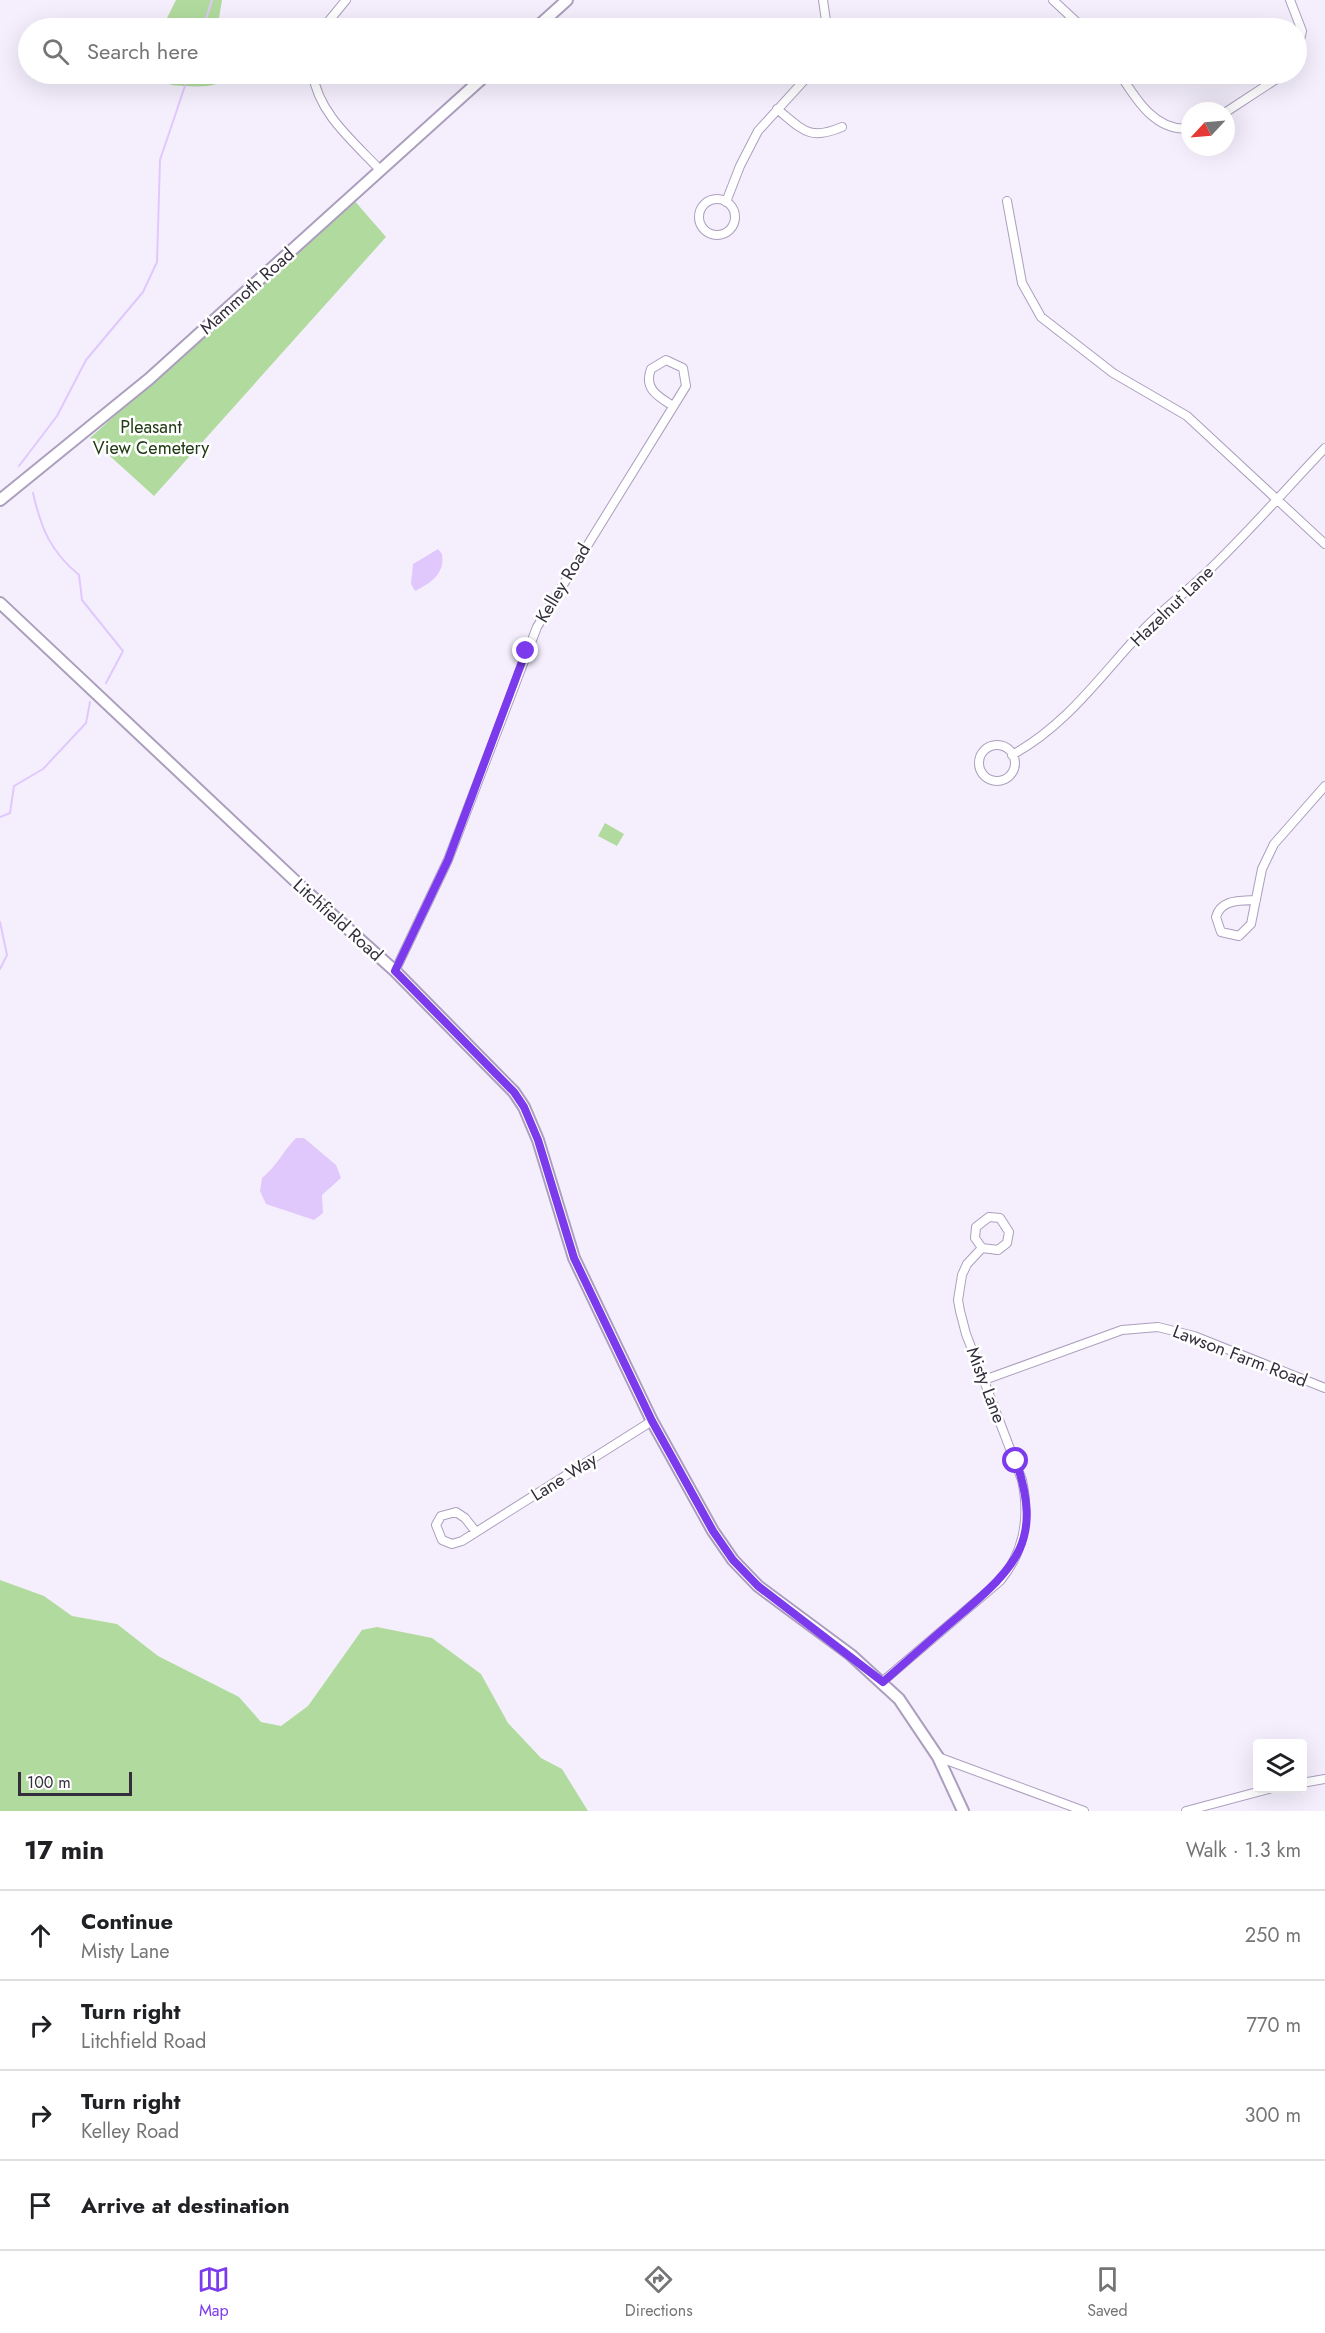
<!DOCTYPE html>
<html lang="en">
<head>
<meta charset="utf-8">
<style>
  body { margin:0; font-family:Jost,sans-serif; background:#f6f6f6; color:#202124 }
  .controls { position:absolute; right:18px; bottom:18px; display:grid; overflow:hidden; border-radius:6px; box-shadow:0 6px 24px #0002 }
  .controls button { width:54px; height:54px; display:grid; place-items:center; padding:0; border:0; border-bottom:2px solid #e0e0e0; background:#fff; color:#202124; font:30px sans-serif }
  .compass { position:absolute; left:1181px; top:102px; width:54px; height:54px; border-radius:50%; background:#fff; box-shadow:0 6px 24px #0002; rotate:244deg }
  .scale { position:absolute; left:18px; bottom:15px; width:114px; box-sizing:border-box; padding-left:6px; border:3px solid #342e3c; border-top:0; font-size:16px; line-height:21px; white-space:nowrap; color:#342e3c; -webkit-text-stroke:4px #fff; paint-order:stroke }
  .stop { position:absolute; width:18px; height:18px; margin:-14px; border:4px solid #7c3aed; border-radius:50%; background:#fff }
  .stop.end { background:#7c3aed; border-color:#fff; box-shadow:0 2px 6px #0008 }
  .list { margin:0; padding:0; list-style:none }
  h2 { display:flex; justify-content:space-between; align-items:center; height:78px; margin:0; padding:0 24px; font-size:26px }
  h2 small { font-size:20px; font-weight:400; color:#757577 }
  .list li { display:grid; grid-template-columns:39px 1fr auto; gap:18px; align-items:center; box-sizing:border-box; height:90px; padding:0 24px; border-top:2px solid #e0e0e0 }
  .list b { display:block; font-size:22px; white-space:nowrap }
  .list p { margin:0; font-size:20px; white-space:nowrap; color:#757577 }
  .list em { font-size:20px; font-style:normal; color:#757577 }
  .icon { flex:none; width:33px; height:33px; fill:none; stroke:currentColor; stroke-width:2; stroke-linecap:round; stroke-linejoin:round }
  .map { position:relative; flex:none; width:1325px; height:1811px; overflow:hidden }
  .search { position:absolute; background:#fff; box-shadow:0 6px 24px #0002; left:18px; right:18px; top:18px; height:66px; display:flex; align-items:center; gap:15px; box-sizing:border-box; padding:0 21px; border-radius:33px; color:#757577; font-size:22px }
  .sheet { height:438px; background:#fff }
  nav { display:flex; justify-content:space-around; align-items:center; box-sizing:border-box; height:84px; border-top:2px solid #e0e0e0; background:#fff; font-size:16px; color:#757577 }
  nav a { display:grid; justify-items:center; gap:3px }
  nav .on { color:#7c3aed }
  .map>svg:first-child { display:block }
  .green { fill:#b1db9e }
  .water { fill:#e0c8fd }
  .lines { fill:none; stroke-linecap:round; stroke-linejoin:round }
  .stream { stroke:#e0c8fd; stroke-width:2 }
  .street-casing { stroke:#ac9ebe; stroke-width:10 }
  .secondary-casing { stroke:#ac9ebe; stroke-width:14 }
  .street { stroke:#fff; stroke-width:8 }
  .secondary { stroke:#fff; stroke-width:10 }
  .route { stroke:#7c3aed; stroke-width:8 }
  .labels { text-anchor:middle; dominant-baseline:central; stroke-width:5; stroke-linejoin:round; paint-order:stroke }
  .street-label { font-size:18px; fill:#342e3c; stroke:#fff }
  .park-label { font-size:18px; fill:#203b11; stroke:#fff }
</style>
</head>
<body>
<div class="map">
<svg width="1325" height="1811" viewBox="0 0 1325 1811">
  <rect width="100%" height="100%" fill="#f5effd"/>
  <path class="green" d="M176,0H222L219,18L221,28H162Z
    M161,74H231C217,91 192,86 171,85Z
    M353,199L386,237L154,496L90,438Z
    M605,823L624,834L617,846L598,836Z
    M0,1580L44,1596L72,1616L117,1624L158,1656L239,1697L261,1722L281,1726L308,1706L362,1630L377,1627L432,1638L481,1674L508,1723L541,1758L562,1769L588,1811H0Z"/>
  <path class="water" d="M438,549L442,554C445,574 431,583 415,591L411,584L413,564Z
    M304,1138L336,1165L341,1178L322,1195L323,1213L314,1220L266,1204L260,1191L262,1178C278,1165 282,1152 296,1138Z"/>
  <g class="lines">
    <path class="stream" d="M203,28L212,0
      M19,466L57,416L86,360L143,292L157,262L160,160L189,74
      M33,493C41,528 50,551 79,575L82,600L123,651L106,683
      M0,817L10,813L14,786L43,769L86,723L90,702
      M0,922L7,955L0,969"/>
    <g class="street-casing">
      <path id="street" d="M823,0L827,28
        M1053,0L1083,28
        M1290,0L1302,31L1296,56
        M323,28L346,0
        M313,74C318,113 354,142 380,170
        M1120,74C1135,98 1156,133 1190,128
        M777,109C803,130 809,141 842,127
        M1226,112L1284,74
        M699 217a18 18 0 1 1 36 0a18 18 0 1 1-36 0Z
        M1007,201L1022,283L1041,317L1113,373L1187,416L1325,544
        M726,202L740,166L758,131L810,74
        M979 763a18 18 0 1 1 36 0a18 18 0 1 1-36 0Z
        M1012,755C1069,724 1103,672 1147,626C1165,608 1186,592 1205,574C1247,534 1285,490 1325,448
        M1256,900C1240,901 1221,899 1216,917L1221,932L1239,936L1251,924L1262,869L1274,844L1325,786
        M395,971L448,860L537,627L686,386L683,368L666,360L651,369C643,389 659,397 673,406
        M984,1380L1122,1330L1158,1327L1194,1336L1325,1388
        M476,1532L465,1518L456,1512L441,1516L436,1525L442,1540L452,1544L462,1541L652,1421
        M883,1681L1000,1581C1025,1551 1030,1517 1022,1480L966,1334L960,1311L958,1300L962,1275L967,1264L982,1248L998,1250L1007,1243L1009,1232L1000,1218L989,1217L976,1227L975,1238L982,1248
        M938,1757L1084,1811
        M1302,1783L1325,1779
        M1186,1811L1272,1788"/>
    </g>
    <g class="secondary-casing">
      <path id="secondary" d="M536,28L567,0
        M0,500L149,379L487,74
        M0,603L308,893L395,971L514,1092L524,1107L538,1140L574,1258L652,1421L713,1531L733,1560L758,1586L851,1655L899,1699L938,1757L963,1811"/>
    </g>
    <use href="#street" class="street"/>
    <use href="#secondary" class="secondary"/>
  </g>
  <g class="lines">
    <path class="route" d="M526,651L448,860L395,971L514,1092L524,1107L538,1140L574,1258L652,1421L713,1531L733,1560L758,1586L883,1682C909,1659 934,1637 960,1615C1017,1566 1043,1540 1016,1461"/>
  </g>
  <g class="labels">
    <g class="street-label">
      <text transform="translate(247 291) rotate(-42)">Mammoth Road</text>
      <text transform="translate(563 583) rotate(-59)">Kelley Road</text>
      <text transform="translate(1172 606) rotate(-44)">Hazelnut Lane</text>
      <text transform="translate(338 920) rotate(42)">Litchfield Road</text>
      <text transform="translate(1240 1356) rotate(21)">Lawson Farm Road</text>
      <text transform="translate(986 1385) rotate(69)">Misty Lane</text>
      <text transform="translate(564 1477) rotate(-32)">Lane Way</text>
    </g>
    <g class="park-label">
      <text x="151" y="427">Pleasant<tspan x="151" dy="21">View Cemetery</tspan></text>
    </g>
  </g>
</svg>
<div class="controls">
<button><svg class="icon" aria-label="layers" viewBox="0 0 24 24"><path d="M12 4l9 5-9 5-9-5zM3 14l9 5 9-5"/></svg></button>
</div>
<svg class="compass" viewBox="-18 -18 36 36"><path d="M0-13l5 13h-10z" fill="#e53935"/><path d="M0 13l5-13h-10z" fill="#757577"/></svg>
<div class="scale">100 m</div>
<div class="stop" style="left:1016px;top:1461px"></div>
<div class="stop end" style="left:526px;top:651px"></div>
<div class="search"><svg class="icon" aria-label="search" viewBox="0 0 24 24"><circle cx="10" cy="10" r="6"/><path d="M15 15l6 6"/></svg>Search here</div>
</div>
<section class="sheet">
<h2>17 min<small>Walk · 1.3 km</small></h2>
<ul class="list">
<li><svg class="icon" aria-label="ahead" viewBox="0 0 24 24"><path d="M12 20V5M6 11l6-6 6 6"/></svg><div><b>Continue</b><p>Misty Lane</p></div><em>250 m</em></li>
<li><svg class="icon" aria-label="right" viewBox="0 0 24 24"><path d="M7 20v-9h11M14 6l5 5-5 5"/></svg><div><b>Turn right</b><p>Litchfield Road</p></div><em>770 m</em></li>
<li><svg class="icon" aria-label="right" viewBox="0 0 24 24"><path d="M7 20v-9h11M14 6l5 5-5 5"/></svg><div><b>Turn right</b><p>Kelley Road</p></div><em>300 m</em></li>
<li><svg class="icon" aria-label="arrive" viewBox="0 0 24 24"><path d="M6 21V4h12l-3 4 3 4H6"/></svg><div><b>Arrive at destination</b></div></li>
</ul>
</section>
<nav>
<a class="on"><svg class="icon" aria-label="map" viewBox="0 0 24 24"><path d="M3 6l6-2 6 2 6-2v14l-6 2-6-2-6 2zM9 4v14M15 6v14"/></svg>Map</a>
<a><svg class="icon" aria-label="directions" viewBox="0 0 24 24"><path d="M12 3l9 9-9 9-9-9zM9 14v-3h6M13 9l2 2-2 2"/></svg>Directions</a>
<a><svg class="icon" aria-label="saved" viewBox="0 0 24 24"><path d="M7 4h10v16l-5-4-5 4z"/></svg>Saved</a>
</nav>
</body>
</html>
